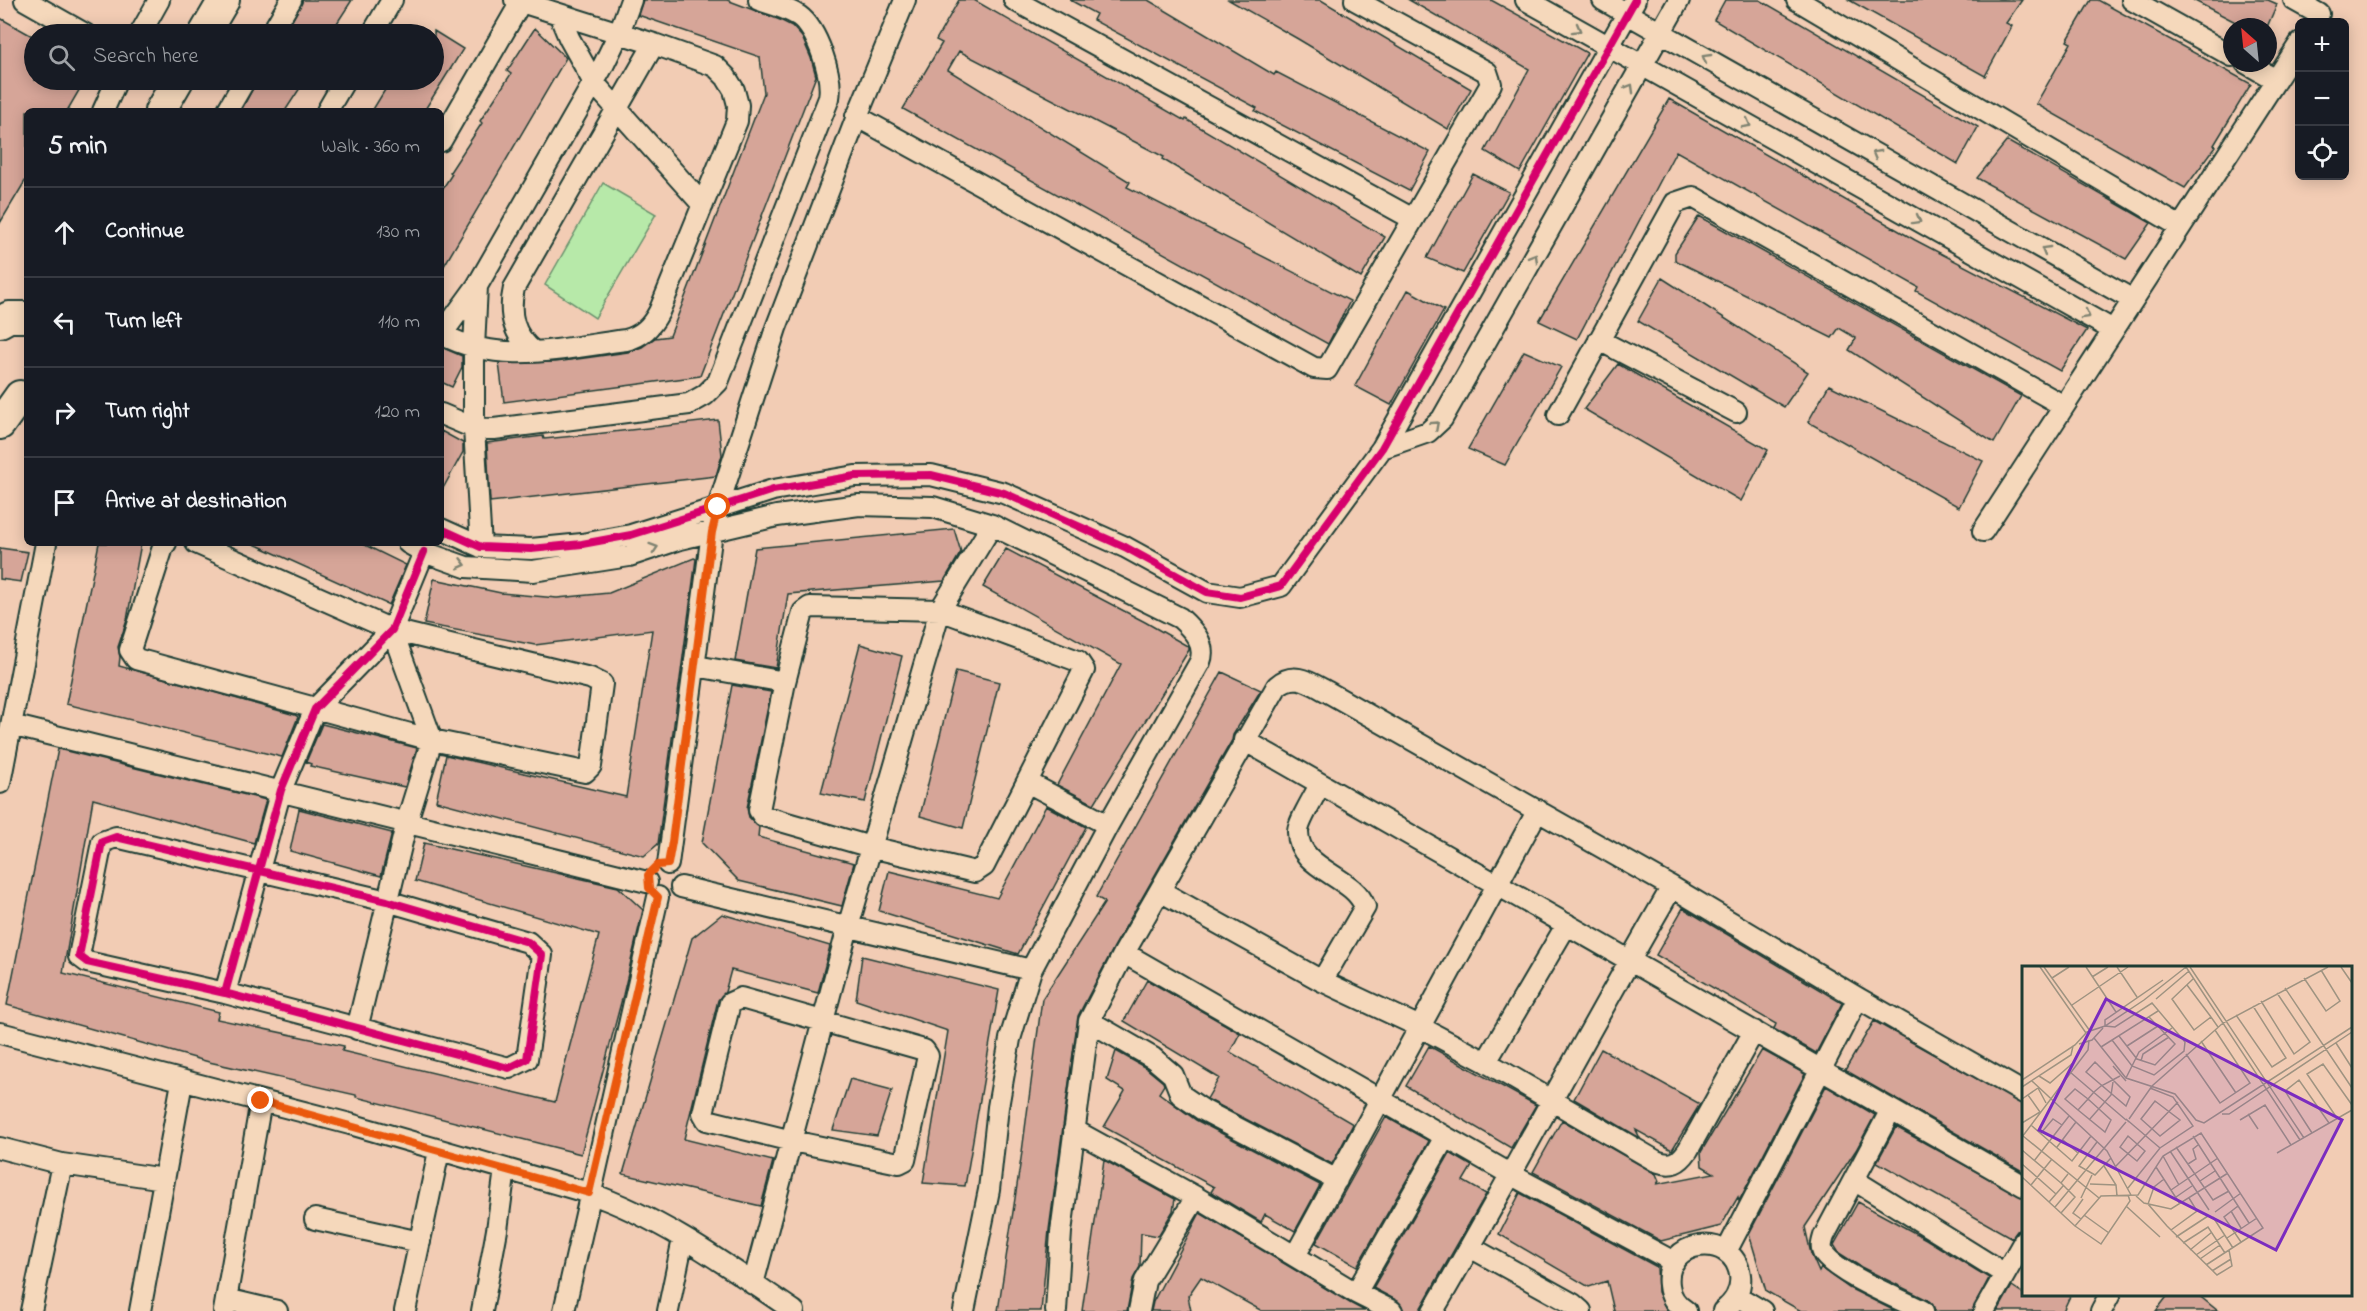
<!DOCTYPE html>
<html lang="en">
<head>
<meta charset="utf-8">
<style>
  body { margin:0; font-family:"Indie Flower",sans-serif; background:#20242c; color:#f1f3f6 }
  .controls { position:absolute; right:18px; top:18px; display:grid; overflow:hidden; border-radius:9px; box-shadow:0 3px 15px #0003 }
  .controls button { width:54px; height:54px; display:grid; place-items:center; padding:0; border:0; border-bottom:2px solid #363941; background:#171b24; color:#f1f3f6; font:30px sans-serif }
  .compass { position:absolute; left:2223px; top:18px; width:54px; height:54px; border-radius:50%; background:#171b24; box-shadow:0 3px 15px #0003; rotate:333deg }
  .stop { position:absolute; width:18px; height:18px; margin:-14px; border:4px solid #ea580c; border-radius:50%; background:#fff }
  .stop.end { background:#ea580c; border-color:#fff; box-shadow:0 2px 6px #0008 }
  .list { margin:0; padding:0; list-style:none }
  h2 { display:flex; justify-content:space-between; align-items:center; height:78px; margin:0; padding:0 24px; font-size:26px }
  h2 small { font-size:20px; font-weight:400; color:#9ea1a6 }
  .list li { display:grid; grid-template-columns:39px 1fr auto; gap:18px; align-items:center; box-sizing:border-box; height:90px; padding:0 24px; border-top:2px solid #363941 }
  .list b { display:block; font-size:22px; white-space:nowrap }
  .list em { font-size:20px; font-style:normal; color:#9ea1a6 }
  .icon { flex:none; width:33px; height:33px; fill:none; stroke:currentColor; stroke-width:2; stroke-linecap:round; stroke-linejoin:round }
  .map { position:relative; flex:none; width:2367px; height:1311px; overflow:hidden }
  .search { position:absolute; background:#171b24; box-shadow:0 3px 15px #0003; left:24px; top:24px; width:420px; height:66px; display:flex; align-items:center; gap:15px; box-sizing:border-box; padding:0 21px; border-radius:33px; color:#9ea1a6; font-size:22px }
  .panel { position:absolute; background:#171b24; box-shadow:0 3px 15px #0003; left:24px; top:108px; width:420px; height:438px; border-radius:9px }
  .map>svg:first-child { display:block }
  .green { fill:#b7e9a9; stroke:#6b936e; stroke-width:1.5 }
  .building { fill:#d6a598; stroke:#1f3d34; stroke-width:1.5 }
  .lines { fill:none; stroke-linecap:round; stroke-linejoin:round }
  .street-casing { stroke:#1f3d34; stroke-width:24 }
  .primary-casing { stroke:#1f3d34; stroke-width:34 }
  .street { stroke:#f5d8bb; stroke-width:20 }
  .primary { stroke:#f5d8bb; stroke-width:30 }
  .cycleway-casing { stroke:#f5d8bb; stroke-width:11 }
  .cycleway { stroke:#d6006c; stroke-width:8 }
  .oneway { stroke:#7f8371 }
  .route { stroke:#ea580c; stroke-width:8 }
  .inset-road { fill:none; stroke:#9e9381; stroke-width:1.5 }
  .view { fill:#7b2cbf; fill-opacity:0.15; stroke:#7b2cbf; stroke-width:3 }
  .inset-edge { fill:none; stroke:#1f3d34; stroke-width:3 }
</style>
</head>
<body>
<div class="map">
<svg width="2367" height="1311" viewBox="0 0 2367 1311">
  <rect width="100%" height="100%" fill="#f2ccb4"/>
  <filter id="ink" filterUnits="userSpaceOnUse"><feTurbulence type="fractalNoise" baseFrequency=".0167" numOctaves="2"/><feDisplacementMap in="SourceGraphic" scale="12" xChannelSelector="R" yChannelSelector="G"/><feConvolveMatrix kernelMatrix="1 2 1 2 8 2 1 2 1" color-interpolation-filters="sRGB"/></filter>
  <g filter="url(#ink)">
    <path class="green" d="M603,183L656,214L595,318L545,285Z"/>
    <path class="building" d="M303,0H352L330,34H285Z
      M643,0H727L780,20L792,26L802,37L811,58L816,76L700,376L504,402L499,363L556,362L628,352L642,347L655,338L670,336L764,93L760,57L638,15Z
      M959,0H974L1185,121L1186,119L1385,237L1361,278L1162,159L1164,157L959,51L948,70L1130,182L1127,187L1350,301L1328,344L903,109L942,43L936,40Z
      M1070,0H1148L1274,75L1276,72L1430,152L1409,191L1255,111L1257,108L1093,20L1096,14Z
      M1229,0H1321L1471,89L1448,129L1298,39Z
      M1409,0H1491L1587,53L1520,172L1485,151L1529,69Z
      M1725,0H1760L1978,127L1958,164L1714,20Z
      M1849,0H2022L2006,23L2012,26L1985,76Z
      M2091,0H2098L2251,84L2214,145L2216,146L2185,188L2036,104L2071,43L2067,41Z
      M2193,0H2268L2277,4L2267,27H2245Z
      M0,18L34,37V80H85L67,111H27V178L0,223Z
      M535,28L566,58L441,271V191L452,174L450,172L482,123L480,121L511,74L507,71Z
      M434,31L463,49L424,111H372L391,80H434Z
      M257,80H293L302,85L285,111H241Z
      M1669,99L1915,240L2087,330L2060,371L1916,291L1918,287L1676,151L1577,339L1539,321Z
      M2007,141L2151,223L2126,259L1977,178Z
      M1473,174L1509,192L1463,273L1427,258Z
      M1699,216L2021,396L1994,443L1849,350L1856,338L1839,328L1832,338L1675,260V253Z
      M1662,278L1808,372L1784,407L1638,321Z
      M1408,290L1444,310L1391,405L1355,386Z
      M441,347L462,356V367L452,387L441,382Z
      M1524,351L1561,367L1505,465L1468,449Z
      M1618,364L1768,450L1741,501L1584,409Z
      M1829,385L1983,461L1959,507L1808,422Z
      M718,420L722,455L716,476L490,502L487,443L543,436L544,439L595,434Z
      M441,431L463,443V452L441,492Z
      M954,529L961,552L944,581L788,594L776,668L735,661L755,548Z
      M99,543H141L127,620L118,647L120,657L119,666L295,715L298,717L282,757L66,704Z
      M252,543H361L406,565L389,605Z
      M0,548L28,552L21,582L0,579Z
      M1006,549L1145,622L1189,647V650L1094,804L1057,785L1121,664L983,587Z
      M694,558L696,559L658,844L644,856L436,801L446,755L626,797L652,630L535,645L424,624L434,579L501,593L557,598L609,593Z
      M860,644L902,656L865,802L821,793Z
      M956,671L999,682L963,828L920,816Z
      M1222,672L1261,690L1233,735L1232,740L1114,947L1078,1016L1049,1230L1041,1311H998L1022,1152L1042,999L1105,902L1096,897Z
      M732,685L771,692L747,808L749,817L759,827L758,837L854,863L842,906L739,881L702,843Z
      M322,724L417,748L405,787L310,766L311,764L306,762Z
      M58,749L266,800L254,843L93,799L63,973L219,1012L217,1019L344,1046L342,1051L555,1102L599,935L415,881L424,843L618,887L643,910L623,995L581,1154L356,1097V1095L209,1062L7,1005Z
      M1046,806L1086,827L1018,954L879,911L889,871L997,898Z
      M299,809L392,833L381,876L290,851Z
      M1683,908L1842,1003L1816,1053L1774,1029L1776,1024L1656,955Z
      M722,914L830,946L818,993L731,970L725,992L718,1000L684,1139L773,1161L761,1206L623,1174L692,938Z
      M862,956L999,990L965,1186L923,1183L948,1031L856,1000Z
      M1147,980L1240,1033L1230,1052L1353,1124L1332,1164L1207,1099L1219,1078L1124,1021Z
      M1874,1021L2024,1105V1172L1845,1070Z
      M1429,1046L1536,1105L1511,1148L1406,1086Z
      M1601,1049L1700,1104L1672,1150L1636,1130L1640,1138L1574,1099Z
      M1762,1050L1805,1074L1739,1201L1738,1197L1721,1226L1661,1241L1533,1172L1562,1120L1656,1174L1659,1181L1657,1184L1714,1173L1702,1166L1701,1152Z
      M1116,1051L1146,1068L1163,1082L1164,1085L1159,1093L1196,1120L1320,1185L1295,1231L1265,1214L1261,1222L1211,1192L1214,1187L1104,1127L1125,1091L1107,1080Z
      M850,1079L892,1090L877,1136L833,1130Z
      M1826,1086L1875,1115L1856,1150L1805,1227L1811,1254L1819,1272L1821,1268L1849,1288L1895,1311H1801L1766,1291L1749,1234Z
      M1386,1117L1429,1141L1357,1266L1316,1243Z
      M1896,1127L2024,1198V1229L2017,1231L2012,1238L1877,1162Z
      M1450,1153L1472,1166L1463,1181L1486,1194L1419,1311H1404L1398,1301L1373,1288Z
      M1104,1160L1175,1199L1173,1211L1158,1236L1141,1233L1140,1267L1133,1279L1127,1311H1082Z
      M1520,1193L1657,1267L1658,1292L1667,1311H1614L1607,1281L1589,1287L1499,1234Z
      M1858,1202L1926,1239L1989,1278L1972,1311H1935L1933,1305L1928,1300L1861,1267L1839,1253L1834,1245Z
      M1200,1213L1350,1303L1365,1311H1262L1201,1277L1188,1296L1191,1311H1151L1153,1302Z
      M2012,1286L2024,1294H2071L2063,1311H1998Z
      M2169,1294H2197L2218,1311H2156Z"/>
    <g class="lines">
      <g class="street-casing">
        <path id="street" d="M25,0L85,34
          M1014,0L1413,219
          M1526,0L2113,330
          M1603,0L2133,300
          M1797,0L2179,226
          M2132,0L2232,56
          M2294,0L2319,14
          M559,14L569,38L594,83L703,205
          M140,34L159,0
          M271,34L291,0
          M372,34L392,0
          M2246,63L2276,80
          M103,111L117,80
          M227,111L245,80
          M327,111L345,80
          M856,116L1314,368L1327,369L1491,84L1487,72L1355,0
          M441,141L521,2
          M441,334C501,366 562,348 626,340C642,336 651,327 659,312L737,121L738,105L734,90L726,77L715,66L654,44L515,0
          M442,334L477,286
          M1599,340L1736,412
          M534,352C513,335 508,314 514,288L654,44
          M441,414L474,428L494,429L689,404L705,395L718,382L829,98C833,76 817,29 799,16C787,8 772,4 759,0
          M1558,415L1675,203L1693,197L2064,406
          M1382,448L1428,432L1442,419L1679,0
          M441,529L481,547L531,549L582,544L631,535L773,490L855,476L931,475L1004,493L1125,547L1207,592L1240,597L1281,586L1382,448L1635,0
          M1983,531L2300,43
          M166,543L164,544L130,650L136,659L432,740L585,772L591,766L602,684L590,678L392,630L196,543
          M408,543L424,552L466,567L533,571L629,556L680,539L777,516L859,505L933,507L992,525L1180,618C1192,629 1207,644 1200,662L1108,825L1031,970L1010,1039L998,1107L989,1190L964,1311
          M481,547L474,428V348L477,286L603,66L619,33L631,0
          M810,607L940,610L1078,661L1084,670L984,866L975,872L871,847L763,816L759,810L785,682L803,612Z
          M696,666L785,682
          M11,725L647,882
          M1244,740L2024,1186
          M1027,782L1108,825
          M0,783L46,543
          M1320,784C1315,796 1299,820 1298,831C1297,870 1354,875 1365,907L1322,981
          M668,864L712,532L718,507L776,328L856,119L905,0
          M681,887L1031,970
          M1160,891L1322,981L1420,1027L1486,1062L1656,1161C1672,1167 1679,1163 1688,1150L1754,1031
          M1124,953L1510,1174L1674,1262
          M225,993L509,1068L527,1059L542,955L528,942L387,901L116,837L102,842L79,956L87,962L225,993L281,790L315,709L392,630L424,552
          M741,998L924,1050L928,1056L905,1160L899,1163L792,1141L707,1120L703,1113L730,1003Z
          M1089,1021L1153,1058L1173,1075L1181,1095L1203,1110L1337,1180
          M357,1029L407,821L432,740L392,630
          M0,1033L350,1124L589,1193C664,1219 729,1267 794,1311
          M1486,1062L1567,924
          M1891,1110L1824,1236C1822,1243 1820,1248 1824,1254C1838,1274 1900,1299 1923,1311
          M1074,1130L1196,1197L1356,1293L1392,1311
          M0,1148L62,1164
          M1854,1180L2005,1274
          M315,1219L420,1242
          M1470,1247L1573,1304L1581,1311
          M1726,1252L1858,998
          M1295,1256L1538,810
          M753,1284L848,927L940,610L992,525
          M1356,1293L1445,1137
          M1737,1296L1762,1311
          M226,1299L277,1311
          M31,1311L62,1164L164,1179
          M140,1311L182,1082
          M224,1311L261,1101
          M405,1311L439,1151
          M482,1311L497,1230L505,1169
          M564,1311L658,897
          M668,1311L683,1239
          M1056,1311L1061,1232L1089,1021L1124,953L1277,686C1294,671 1309,682 1326,691L1672,887L1858,998L2024,1093
          M1139,1311L1145,1281L1196,1197
          M1433,1311C1515,1171 1590,1027 1672,887
          M1686,1311C1676,1305 1670,1296 1669,1285C1663,1239 1733,1230 1740,1275C1742,1290 1734,1303 1723,1311
          M1984,1311L2024,1241
          M2101,1311L2110,1294"/>
      </g>
      <g class="primary-casing">
        <path id="primary" d="M204,34L224,0
          M160,111L178,80
          M0,322L9,317H27
          M0,424L20,396"/>
      </g>
      <use href="#street" class="street"/>
      <use href="#primary" class="primary"/>
      <g class="cycleway-casing">
        <path id="cycleway" d="M441,529L481,547L531,549L582,544L631,535L773,490L855,476L931,475L1004,493L1125,547L1207,592L1240,597L1281,586L1382,448L1635,0
          M225,993L509,1068L527,1059L542,955L528,942L387,901L116,837L102,842L79,956L87,962L225,993L281,790L315,709L392,630L424,552"/>
      </g>
      <use href="#cycleway" class="cycleway"/>
    </g>
    <defs><path id="oneway-chevron" d="M-2-3.5L2.5 0L-2 3.5" fill="none" stroke-width="1.6" stroke-linecap="round" stroke-linejoin="round" transform="scale(1.5)"/></defs>
    <g class="oneway">
      <use href="#oneway-chevron" transform="translate(1577 29) rotate(29)"/>
      <use href="#oneway-chevron" transform="translate(1706 58) rotate(-150)"/>
      <use href="#oneway-chevron" transform="translate(1630 88) rotate(-60)"/>
      <use href="#oneway-chevron" transform="translate(1747 124) rotate(29)"/>
      <use href="#oneway-chevron" transform="translate(1876 154) rotate(-150)"/>
      <use href="#oneway-chevron" transform="translate(1917 220) rotate(29)"/>
      <use href="#oneway-chevron" transform="translate(2045 250) rotate(-150)"/>
      <use href="#oneway-chevron" transform="translate(1534 258) rotate(-60)"/>
      <use href="#oneway-chevron" transform="translate(2086 315) rotate(29)"/>
      <use href="#oneway-chevron" transform="translate(1435 425) rotate(-42)"/>
      <use href="#oneway-chevron" transform="translate(654 548) rotate(-18)"/>
      <use href="#oneway-chevron" transform="translate(462 564) rotate(15)"/>
    </g>
  </g>
  <g class="lines" filter="url(#ink)">
    <path class="route" d="M261,1101L589,1193L658,897L649,888L648,875L658,865L668,864L672,842L712,532L718,507"/>
  </g>
  <g transform="translate(2022 966)">
    <rect width="330" height="330" fill="#f2ccb4"/>
    <path class="inset-road" d="M18,1L64,67M22,1L68,65M64,1L94,46M95,1L115,31M164,1L278,174M168,1L282,172M319,1L330,17M70,11L86,1M30,12L47,1M282,12L304,45L318,35L299,4M171,13L150,33L172,64L189,51L196,61M165,19L189,51M263,22L330,122M134,33L167,5M239,35L272,88L288,76L255,27M50,39L106,1M214,49L250,101L264,92L231,40M97,70L115,93L133,99L153,78L127,51M72,72L104,112L153,128L174,154L182,157L330,61M90,74L110,100L132,109L162,85L163,76L130,37L93,61L83,60V54L141,14M179,75L214,127M314,77L330,102M57,78L70,74L81,62M105,80L136,60M79,81L136,45M164,88L198,137L228,117L193,64M119,95L121,88L147,71M73,96L108,131L104,140L64,106ZM91,100L104,115M48,106L104,154M17,110L28,117L52,96M104,112L117,86L150,62M0,114L53,79L65,66L83,60L122,34L164,1M10,115L85,185L109,229M0,121L49,89L51,80M0,133L16,122L24,137M133,135L158,154L138,170L119,153ZM56,144L83,166L89,154L77,143L66,133L53,123L43,133L56,144L66,133L72,126L79,120L98,110M200,148H207L330,66M226,148L236,163M315,152L285,108L301,98L330,139M107,153L130,120L201,57L306,1M67,154L89,129L91,116M218,154L243,139L269,179M107,156L104,153L138,182M0,157L18,146L6,129M9,159L50,195L69,170M19,167L31,153L40,159M290,167L263,125L277,114L307,157M1,170L77,232M106,170L123,185L115,195L98,181ZM171,170L227,257M0,171L66,84L67,74M41,174L56,187M75,176L57,200L73,209L89,192M35,181L54,156M154,181L191,234L207,225M0,184L39,217L46,208M148,185L187,244M255,187L330,144M141,190L157,219M12,195L47,150M0,198L34,228M166,198L174,193L171,183L176,179M82,200L94,219L95,230M94,200L156,136M134,201L158,238M0,211L53,260L79,230L116,229L141,190L179,167L241,262L184,299M142,213L132,221L126,238L145,260L195,309L210,300L207,284M178,215L193,205M39,217L53,231L39,247M68,218L94,219M9,219L30,193M106,222L138,182L171,160L151,131L128,122M149,224L196,192M114,230L122,237L149,243L206,207M154,231L170,220M59,232L70,209M27,236L41,220M104,240L138,271M216,240L202,251L219,276M33,241L104,156M209,245L219,262M193,246L219,227M62,249L87,267M191,251L211,282M59,253L51,247L61,233M53,260L79,278L108,235L106,229M149,264L175,245L167,232M154,271L186,250M205,272L235,252M161,277L186,261L203,287M168,284L190,266M174,289L203,269M178,293L198,279M190,305L209,293"/>
    <path class="view" d="M84,33L320,154L254,284L17,164Z"/>
    <rect width="330" height="330" class="inset-edge"/>
  </g>
</svg>
<div class="controls">
<button>+</button>
<button>−</button>
<button><svg class="icon" aria-label="locate" viewBox="0 0 24 24"><circle cx="12" cy="12" r="6"/><path d="M12 2v4M12 18v4M2 12h4M18 12h4"/></svg></button>
</div>
<svg class="compass" viewBox="-18 -18 36 36"><path d="M0-13l5 13h-10z" fill="#e53935"/><path d="M0 13l5-13h-10z" fill="#9ea1a6"/></svg>
<div class="stop" style="left:718px;top:507px"></div>
<div class="stop end" style="left:261px;top:1101px"></div>
<div class="search"><svg class="icon" aria-label="search" viewBox="0 0 24 24"><circle cx="10" cy="10" r="6"/><path d="M15 15l6 6"/></svg>Search here</div>
<section class="panel">
<h2>5 min<small>Walk · 360 m</small></h2>
<ul class="list">
<li><svg class="icon" aria-label="ahead" viewBox="0 0 24 24"><path d="M12 20V5M6 11l6-6 6 6"/></svg><div><b>Continue</b></div><em>130 m</em></li>
<li><svg class="icon" aria-label="left" viewBox="0 0 24 24"><path d="M17 20v-9H6M10 6l-5 5 5 5"/></svg><div><b>Turn left</b></div><em>110 m</em></li>
<li><svg class="icon" aria-label="right" viewBox="0 0 24 24"><path d="M7 20v-9h11M14 6l5 5-5 5"/></svg><div><b>Turn right</b></div><em>120 m</em></li>
<li><svg class="icon" aria-label="arrive" viewBox="0 0 24 24"><path d="M6 21V4h12l-3 4 3 4H6"/></svg><div><b>Arrive at destination</b></div></li>
</ul>
</section>
</div>
</body>
</html>
